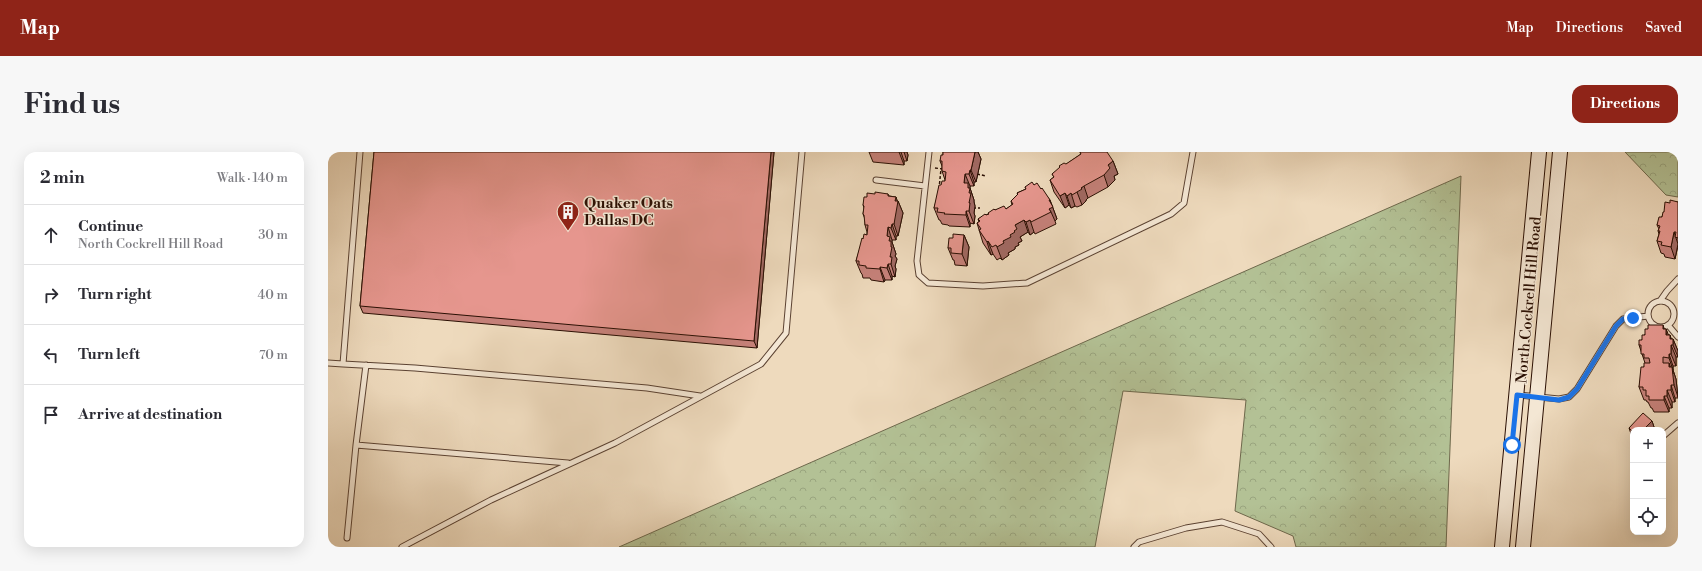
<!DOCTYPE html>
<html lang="en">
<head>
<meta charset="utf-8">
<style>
  body { margin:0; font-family:"Libre Bodoni",serif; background:#f7f7f7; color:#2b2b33 }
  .controls { position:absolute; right:12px; bottom:12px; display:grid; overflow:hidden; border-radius:8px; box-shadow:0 4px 16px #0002 }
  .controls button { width:36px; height:36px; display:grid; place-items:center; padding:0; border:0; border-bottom:1px solid #e1e1e2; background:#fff; color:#2b2b33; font:20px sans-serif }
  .stop { position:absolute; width:12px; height:12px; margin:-9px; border:3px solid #1a73e8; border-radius:50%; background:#fff }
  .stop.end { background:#1a73e8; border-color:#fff; box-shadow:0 1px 4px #0008 }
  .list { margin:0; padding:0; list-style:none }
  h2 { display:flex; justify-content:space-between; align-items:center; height:52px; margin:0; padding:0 16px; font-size:17px }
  h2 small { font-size:13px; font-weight:400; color:#7c7c81 }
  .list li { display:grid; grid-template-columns:26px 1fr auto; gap:12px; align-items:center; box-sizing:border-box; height:60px; padding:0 16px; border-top:1px solid #e1e1e2 }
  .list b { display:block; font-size:15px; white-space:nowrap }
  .list p { margin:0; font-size:13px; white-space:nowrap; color:#7c7c81 }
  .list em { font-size:13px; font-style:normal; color:#7c7c81 }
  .icon { flex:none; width:22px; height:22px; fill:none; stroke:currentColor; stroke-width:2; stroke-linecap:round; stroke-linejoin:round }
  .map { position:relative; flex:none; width:1350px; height:395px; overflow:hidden; border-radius:12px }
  header { display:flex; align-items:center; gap:24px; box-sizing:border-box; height:56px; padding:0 20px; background:#8f2418; color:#fff }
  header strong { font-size:19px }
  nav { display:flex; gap:22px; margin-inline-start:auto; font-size:14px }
  .intro { display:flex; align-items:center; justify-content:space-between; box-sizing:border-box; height:96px; padding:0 24px }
  h1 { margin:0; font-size:28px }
  .button { padding:10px 18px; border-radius:12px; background:#8f2418; color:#fff; font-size:14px; font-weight:700 }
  main { display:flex; gap:24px; padding:0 24px }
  aside { flex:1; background:#fff; border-radius:12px; box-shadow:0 4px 16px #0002 }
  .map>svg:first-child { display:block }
  .forest { fill:url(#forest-crowns); stroke:#6e684c }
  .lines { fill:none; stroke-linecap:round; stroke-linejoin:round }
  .lane-casing { stroke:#5b4232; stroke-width:7 }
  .secondary-casing { stroke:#2a0f03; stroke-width:16 }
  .path { stroke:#2a0f03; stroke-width:1.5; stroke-dasharray:3 2; stroke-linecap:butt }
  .lane { stroke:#f4e7d4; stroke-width:5 }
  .secondary { stroke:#f4e7d4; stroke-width:14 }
  .wall { fill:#c6817a; stroke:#2a0f03 }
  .shaded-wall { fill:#a16963; stroke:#2a0f03 }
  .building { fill:#e6968e; stroke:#2a0f03 }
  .route { stroke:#1a73e8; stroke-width:5 }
  .labels { text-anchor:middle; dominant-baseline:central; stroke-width:3; stroke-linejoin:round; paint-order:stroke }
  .poi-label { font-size:15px; font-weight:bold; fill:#2a0f03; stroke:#f4e7d4; text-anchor:start }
  .street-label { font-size:15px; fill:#2a0f03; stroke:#f4e7d4 }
</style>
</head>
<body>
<header>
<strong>Map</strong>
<nav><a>Map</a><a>Directions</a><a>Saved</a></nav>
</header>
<div class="intro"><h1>Find us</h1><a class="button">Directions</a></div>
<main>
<aside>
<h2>2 min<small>Walk · 140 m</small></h2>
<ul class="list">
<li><svg class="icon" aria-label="ahead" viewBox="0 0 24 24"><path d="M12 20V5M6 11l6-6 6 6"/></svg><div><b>Continue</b><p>North Cockrell Hill Road</p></div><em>30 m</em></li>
<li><svg class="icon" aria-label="right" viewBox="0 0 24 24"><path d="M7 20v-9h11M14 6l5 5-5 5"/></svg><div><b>Turn right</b></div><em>40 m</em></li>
<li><svg class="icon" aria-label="left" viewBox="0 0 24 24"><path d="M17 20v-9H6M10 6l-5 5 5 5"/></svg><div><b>Turn left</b></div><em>70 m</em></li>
<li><svg class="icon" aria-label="arrive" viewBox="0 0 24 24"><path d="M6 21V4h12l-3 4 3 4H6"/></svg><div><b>Arrive at destination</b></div></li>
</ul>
</aside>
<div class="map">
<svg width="1350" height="395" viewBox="0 0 1350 395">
  <defs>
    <pattern id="forest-crowns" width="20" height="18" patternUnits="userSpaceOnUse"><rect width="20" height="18" fill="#b3c195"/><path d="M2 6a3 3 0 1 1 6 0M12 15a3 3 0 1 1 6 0" fill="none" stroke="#9aa57f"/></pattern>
  </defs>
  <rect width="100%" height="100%" fill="#eedabd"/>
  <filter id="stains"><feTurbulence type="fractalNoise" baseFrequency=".005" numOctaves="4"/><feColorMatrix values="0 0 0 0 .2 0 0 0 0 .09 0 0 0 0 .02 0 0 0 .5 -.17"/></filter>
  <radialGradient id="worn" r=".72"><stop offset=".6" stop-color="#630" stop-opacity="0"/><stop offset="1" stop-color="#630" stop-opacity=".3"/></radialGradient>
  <path class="forest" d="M1297,0H1350V45L1338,43Z
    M1133,24L1118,395H968L965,384L907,359L918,248L795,239L767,395H291Z"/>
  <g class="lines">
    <g class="lane-casing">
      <path id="lane" d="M601,0L589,109L591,123L600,131L655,134L699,131L843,62L856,51L865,0
        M548,28L597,34
        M1320 162a13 13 0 1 1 26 0a13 13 0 1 1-26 0Z
        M1332,149L1339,139L1350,127
        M1340,173L1350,185
        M0,211L15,212L32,0
        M15,212L87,216L319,236L372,244
        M38,213L28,293L240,311
        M1190,243L1231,247L1241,245L1249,237L1288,174L1295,167L1320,164
        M1335,284L1350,271
        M19,386L28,293
        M74,395L163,348L287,291L433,212L458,181L474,0
        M806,395L811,390L858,376L894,370L931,382L943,395"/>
    </g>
    <g class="secondary-casing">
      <path id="secondary" d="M1174,395L1211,0
        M1195,395L1232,0"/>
    </g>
    <path class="path" d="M607,16L615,17
      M649,22L658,24
      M611,37L613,17
      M645,56H652"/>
    <use href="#lane" class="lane"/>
    <use href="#secondary" class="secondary"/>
  </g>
  <path class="wall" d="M46,0H446L429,196L35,161L32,154Z
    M541,0H579L580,3L579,9H576V13L545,10Z
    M615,0H650L653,7L648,30H646V34H642V36L646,48V50L647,54L646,61L647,64L646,72L642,71V75L621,74L620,73L614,72L612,68H611L606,56L613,33L617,29V28L614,19V14L612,9L615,3Z
    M752,0L785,9L790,22L786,24L787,28L780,35L760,46L758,48V49L754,53L749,55L747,54L743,56L741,53L737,56L726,40L722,28L726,25L724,22L753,2Z
    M706,33L713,37L722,48L729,67L727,69L728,72L707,82L706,80L702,83L700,80L692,85L694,89L690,91L691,93L687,95V97L680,101L681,103L674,108L672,106L669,108L665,102L663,103L655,91L649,71L651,70L650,67L658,63L667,58L678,57L684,53L683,49L690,43L689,41L698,37L697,35Z
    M560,42L561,44L568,45L569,49H570L575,61L570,84H568V88H564V90L568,102L567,104L569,107L567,114L568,117L567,125L564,124V128H557L556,130L543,128L542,126H535L534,122L533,121L528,109L535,87L539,83V80L537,73V67L535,62L536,56L535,53L539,45Z
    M1350,50V94L1347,107L1337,105L1336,102L1333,101L1329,89L1331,82L1330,79L1331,77L1329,73L1342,51Z
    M636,83L641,95L639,114L627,113L626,108H625L620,96L625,86Z
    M1320,177H1338L1340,183H1342L1343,187H1345L1350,199V205H1348V214H1345V218L1348,227L1350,246H1347V250H1344V256H1341V260H1326L1324,256H1323L1320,250H1319L1318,248H1316L1311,235L1317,211L1311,193Z
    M1324,269L1327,278H1305V288L1301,276Z"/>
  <path class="shaded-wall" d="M443,0H446L429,196L426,189Z
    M571,0H573L576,9V13Z
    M576,0H579L580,3L579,9Z
    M647,0H650L653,7L648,30L643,18Z
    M785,9L790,22L786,24L787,28L780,35L776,23L780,13Z
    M642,18L646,30V34L641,22Z
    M637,22L642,34V36L646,48V50L647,54L646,61L647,64L646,72L641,59V51L636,31Z
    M756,34L760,46L758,48V49L754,53L749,40L753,36Z
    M737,41L741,53L737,56L732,44Z
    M743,41L747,54L743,56L739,44Z
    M568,45L570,51V49L575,61L570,84L566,72Z
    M721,48H722L729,67L727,69L723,60L721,57Z
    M638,59L642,71V75L638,63Z
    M696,68L700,80L692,85L694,89L690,91L691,93L687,95V97L680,101L681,103L674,108L669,95L686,79L687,73Z
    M702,68L706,80L702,83L698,70Z
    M564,72L568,84V88L563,76Z
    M560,75L564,88V90L568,102L567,104L569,107L567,114L568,117L567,125L563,112L559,84Z
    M1346,80L1350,92L1347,107L1343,95Z
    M636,83L641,95L639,114L634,102Z
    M660,89L665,102L663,103L659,90Z
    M560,112L564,124V128L559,116Z
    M552,115L557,128L556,130L552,117Z
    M1335,173L1338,182V177L1343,189L1335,177Z
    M1342,183L1345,192V187L1350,199V205L1345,193L1342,187Z
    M1343,193L1348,205V214L1343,202Z
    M1341,202L1345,214V218L1341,206Z
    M1341,211L1345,222L1344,215L1348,227L1350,245L1346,233L1341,215Z
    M1343,233L1347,246V250L1343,238Z
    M1339,238L1344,250V256L1339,244Z
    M1336,244L1341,256V260L1336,248Z
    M1324,269L1327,278H1315Z"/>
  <path class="building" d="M46,0H443L426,189L32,154Z
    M615,0H647L643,18H642L641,22H637L636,31H640V36H642L641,41H643L641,51H642L641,59H638V63L616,62L617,61L609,60L610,56H606L611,33H613L614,29H617L618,20L614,19V9H612L613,3H615Z
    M752,0H779L785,9L780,13L782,16L776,23L756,34L753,36L754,37L744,43L743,41L739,44L737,41L732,44L722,28L726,25L724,22L732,15L731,14L736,11L738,12L753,2Z
    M704,30L706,33L709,31L713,37L714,36L722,48H721L725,55L721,57L723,60L703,70L702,68L698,70L696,68L687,73L689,77L686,79L687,80L682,83L683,85L675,89L676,91L669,95L668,93L664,95L660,89L659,90L651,78L653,77L649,71L652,69L650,67L657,62L658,63L661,62L660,61L666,57L667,58L676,54L678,57L685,52L683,49L690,42L689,41L698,37L697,35Z
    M547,40L560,42V44L568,45L567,49H570L566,72H564L563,76L560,75L559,84L562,85L561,89H563V95H564L562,105H564L563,112H560L559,116L552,115V117L538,116V114L531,113V109H528L534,86L535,87L536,82L539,83L540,73H537L536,63L535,62L536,54L535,53L536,45H539V41L547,42Z
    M1342,48L1350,50V86L1347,85L1348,80H1346L1343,95L1333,93L1334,90L1329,89L1332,79H1330L1332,74L1329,73L1331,65H1334L1335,60H1336L1337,50L1342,51Z
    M625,82L636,83L634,102L623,101V96H620L621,86H625Z
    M1320,173H1335V177H1338V183H1342V187H1345V193H1343V202H1341V206L1335,205V211H1341V215H1344L1346,233H1343V238H1339V244H1336V248H1321V244H1318V238H1315V235H1311L1313,215H1316V211H1322L1321,206H1316V202H1313V193H1311V188H1314V183H1317V177H1320Z
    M1315,261L1324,269L1315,278H1305V280L1301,276Z"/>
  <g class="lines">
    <path class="route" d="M1184,293L1189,243L1231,248L1241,245L1249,237L1288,174L1295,167L1305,166"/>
  </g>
  <defs>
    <g id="building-pin" transform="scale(1.15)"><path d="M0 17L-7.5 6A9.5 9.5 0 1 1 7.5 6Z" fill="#8f2418" stroke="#f4e7d4"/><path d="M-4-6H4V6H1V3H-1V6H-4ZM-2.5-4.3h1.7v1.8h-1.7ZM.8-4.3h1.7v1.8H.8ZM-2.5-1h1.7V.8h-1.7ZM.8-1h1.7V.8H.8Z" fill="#fff"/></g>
  </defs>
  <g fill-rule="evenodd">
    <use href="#building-pin" x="240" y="60"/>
  </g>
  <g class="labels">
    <g class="poi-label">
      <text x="256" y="51">Quaker Oats<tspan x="256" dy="17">Dallas DC</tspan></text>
    </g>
    <g class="street-label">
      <text transform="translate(1201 148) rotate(-85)">North Cockrell Hill Road</text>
    </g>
  </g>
  <rect width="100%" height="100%" filter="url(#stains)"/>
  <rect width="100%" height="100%" fill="url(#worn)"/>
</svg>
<div class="controls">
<button>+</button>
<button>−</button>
<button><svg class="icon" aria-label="locate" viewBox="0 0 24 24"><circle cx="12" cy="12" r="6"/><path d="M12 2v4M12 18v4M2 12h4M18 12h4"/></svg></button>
</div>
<div class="stop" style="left:1184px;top:293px"></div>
<div class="stop end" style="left:1305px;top:166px"></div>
</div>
</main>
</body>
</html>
